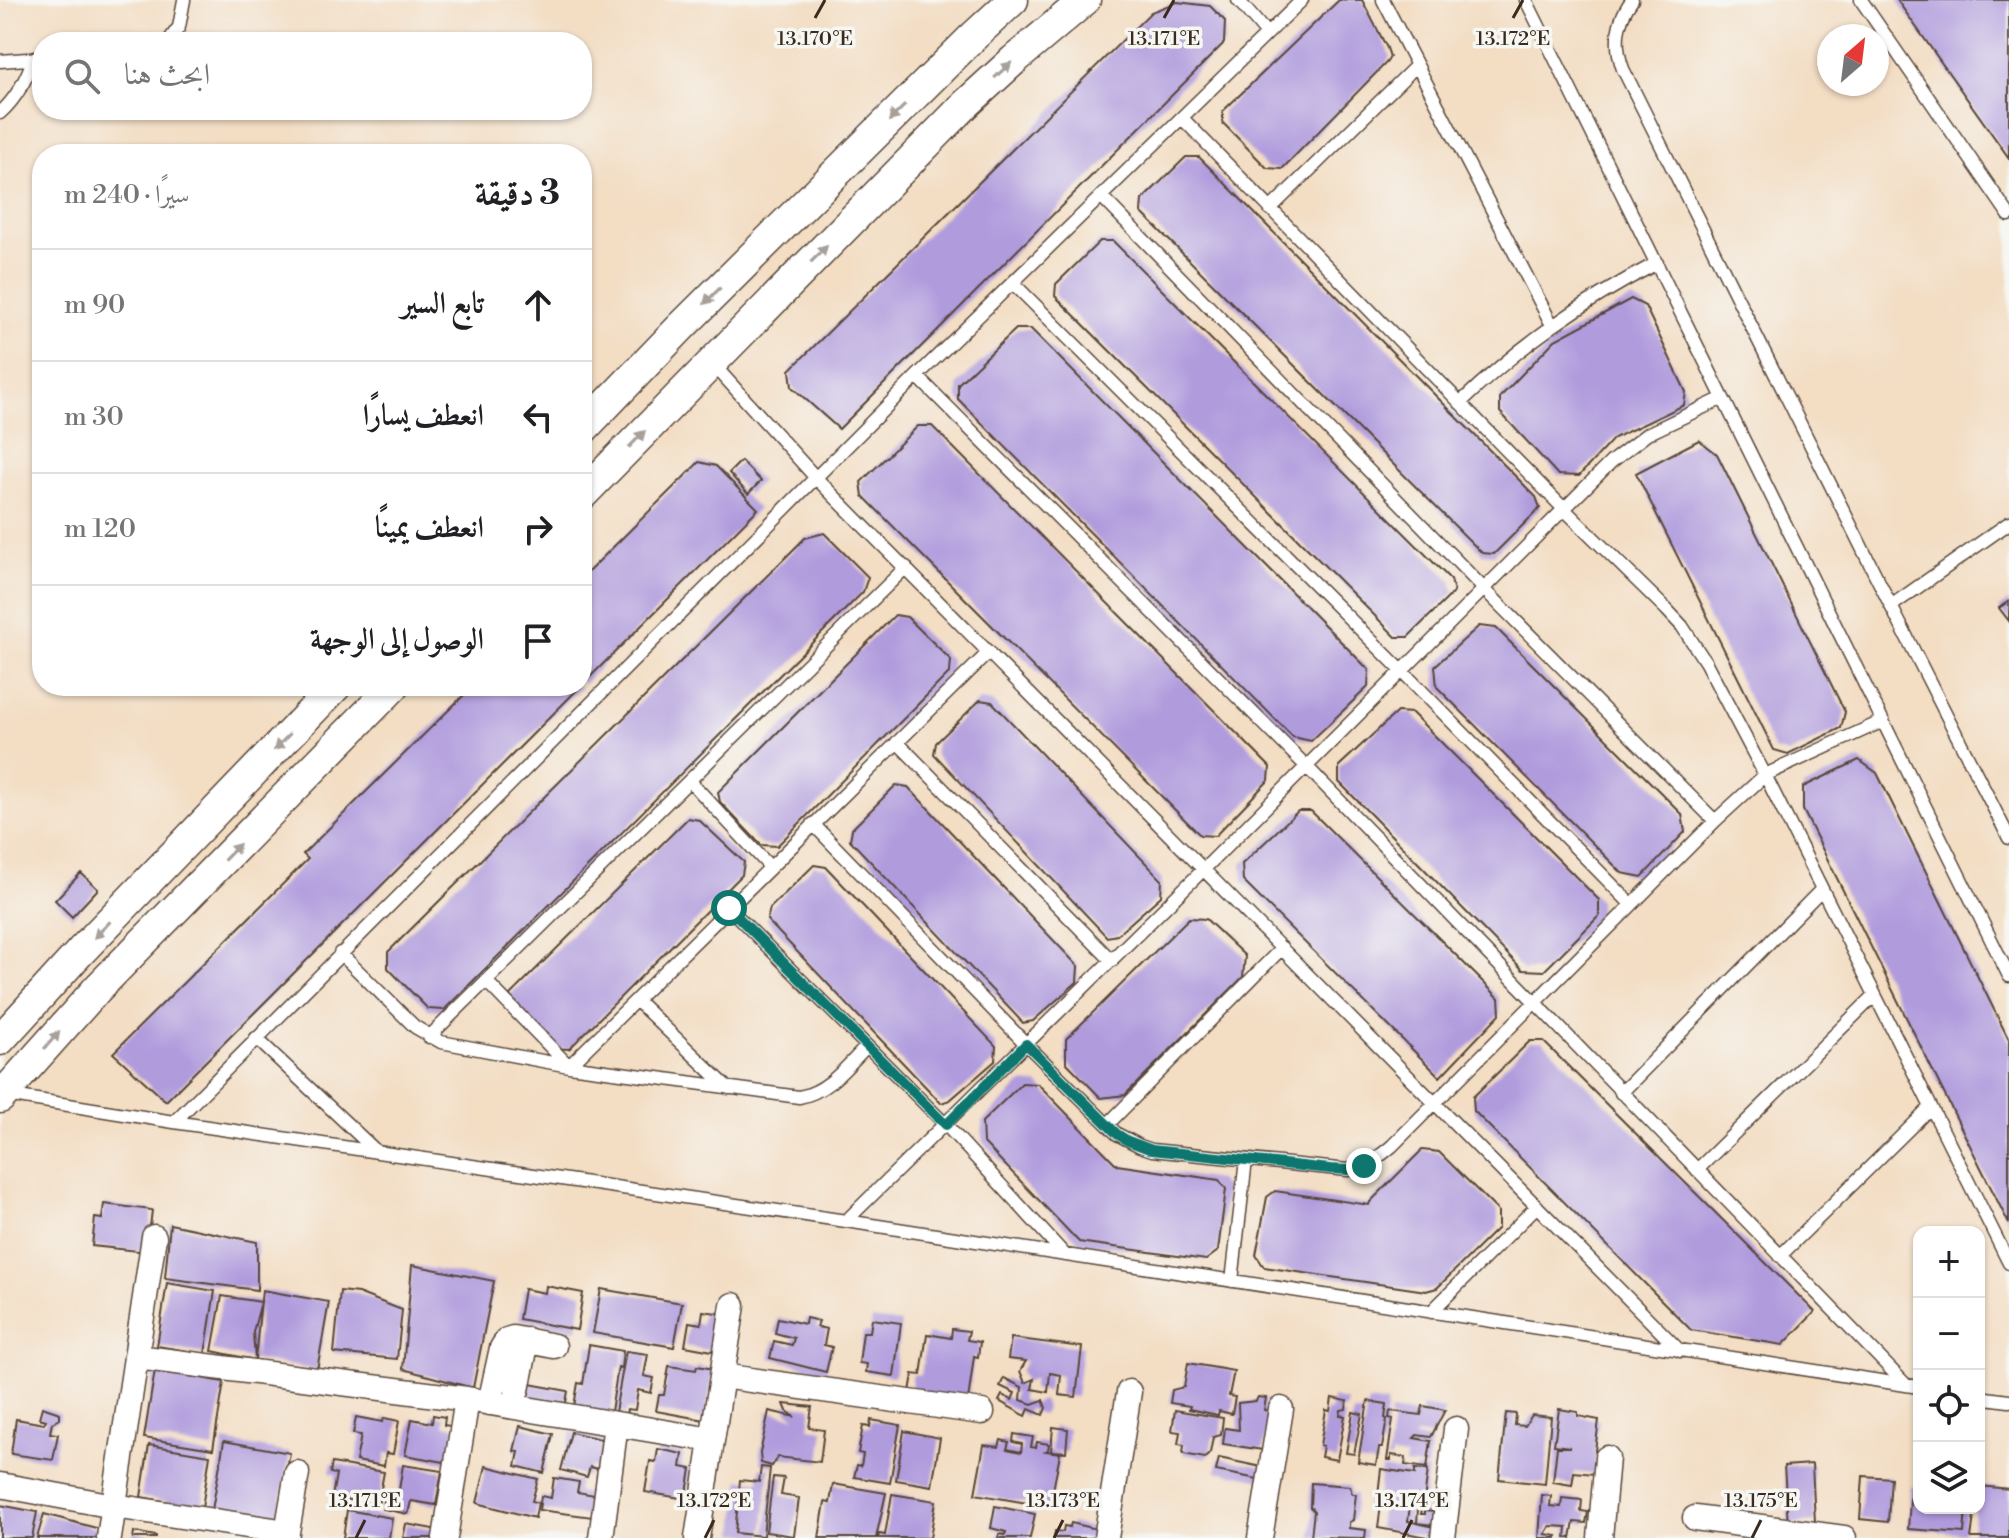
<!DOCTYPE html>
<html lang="ar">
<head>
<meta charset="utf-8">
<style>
  body { margin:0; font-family:"Libre Bodoni",Amiri,serif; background:#f6f6f6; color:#202124; direction:rtl }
  .controls { position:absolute; right:24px; bottom:24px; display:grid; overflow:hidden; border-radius:16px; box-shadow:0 2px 6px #0004 }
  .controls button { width:72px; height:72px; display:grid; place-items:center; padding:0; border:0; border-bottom:2px solid #e0e0e0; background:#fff; color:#202124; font:40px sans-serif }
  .compass { position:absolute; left:1817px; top:24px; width:72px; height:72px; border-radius:50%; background:#fff; box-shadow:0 2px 6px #0004; rotate:28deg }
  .stop { position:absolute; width:24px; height:24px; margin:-18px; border:6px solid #0f766e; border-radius:50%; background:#fff }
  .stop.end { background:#0f766e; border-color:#fff; box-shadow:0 2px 8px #0008 }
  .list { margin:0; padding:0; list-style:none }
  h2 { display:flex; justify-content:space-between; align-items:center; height:104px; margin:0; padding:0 32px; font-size:34px }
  h2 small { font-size:26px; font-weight:400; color:#757577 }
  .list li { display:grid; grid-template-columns:52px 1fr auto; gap:24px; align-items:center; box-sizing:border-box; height:112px; padding:0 32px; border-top:2px solid #e0e0e0 }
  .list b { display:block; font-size:30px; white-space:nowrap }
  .list em { font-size:26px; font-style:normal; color:#757577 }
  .icon { flex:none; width:44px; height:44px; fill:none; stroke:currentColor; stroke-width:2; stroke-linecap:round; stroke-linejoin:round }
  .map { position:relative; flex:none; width:2009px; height:1538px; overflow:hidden; direction:ltr }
  .search { position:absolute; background:#fff; box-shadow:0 2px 6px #0004; left:32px; top:32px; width:560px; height:88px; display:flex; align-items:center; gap:20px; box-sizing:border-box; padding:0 28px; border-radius:32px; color:#757577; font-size:30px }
  .panel { position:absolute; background:#fff; box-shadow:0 2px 6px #0004; left:32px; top:144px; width:560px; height:552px; border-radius:32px; direction:rtl }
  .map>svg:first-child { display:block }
  .building { fill:#b09bdd }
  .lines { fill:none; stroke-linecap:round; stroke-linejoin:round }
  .service-casing { stroke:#574537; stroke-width:15 }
  .minor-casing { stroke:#574537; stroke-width:27 }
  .tertiary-casing { stroke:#574537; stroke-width:33 }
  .service { stroke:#fff; stroke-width:12 }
  .minor { stroke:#fff; stroke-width:24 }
  .tertiary { stroke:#fff; stroke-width:30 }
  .oneway { fill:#a79f9a }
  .route { stroke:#0f766e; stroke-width:10 }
  .ticks { fill:none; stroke:#3b2a1e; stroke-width:3 }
  .ticks-label { font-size:20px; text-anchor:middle; fill:#3b2a1e; stroke:#f6f6f2; stroke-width:7; stroke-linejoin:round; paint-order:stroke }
</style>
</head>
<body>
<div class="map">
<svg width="2009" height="1538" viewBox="0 0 2009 1538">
  <rect width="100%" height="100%" fill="#f6f6f2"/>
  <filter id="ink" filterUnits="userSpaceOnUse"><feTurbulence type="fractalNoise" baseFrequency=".0125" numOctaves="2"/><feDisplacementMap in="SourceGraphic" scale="16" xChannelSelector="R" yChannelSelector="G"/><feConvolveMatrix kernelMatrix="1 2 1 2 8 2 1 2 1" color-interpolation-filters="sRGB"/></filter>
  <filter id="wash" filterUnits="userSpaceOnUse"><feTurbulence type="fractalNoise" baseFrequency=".006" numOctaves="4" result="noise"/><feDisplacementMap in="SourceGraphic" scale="32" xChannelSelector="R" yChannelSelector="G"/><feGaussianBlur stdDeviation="1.8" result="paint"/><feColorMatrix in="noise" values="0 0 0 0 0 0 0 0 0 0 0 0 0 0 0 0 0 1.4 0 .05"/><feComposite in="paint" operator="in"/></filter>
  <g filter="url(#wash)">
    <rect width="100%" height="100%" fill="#f3ddc3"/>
    <g id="blocks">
      <path class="building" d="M1339,0H1362L1387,48L1390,57L1387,62L1282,169L1267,168L1223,123V111Z
        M1897,0H2009V158Z
        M1177,2L1210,6L1225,21L1224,43L839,429L792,387L790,370L1151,12Z
        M1186,157H1199L1536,497L1540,508L1494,554L1482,553L1141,212L1142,200Z
        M1100,241H1113L1451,580L1454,592L1408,637H1396L1055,296L1056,284Z
        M1631,299L1645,306L1686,392L1684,405L1614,438L1579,476L1558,475L1500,412V397L1555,340Z
        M1016,329H1031L1369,670L1368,687L1311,741L1293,737L958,399V384Z
        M918,426H932L1270,767L1269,780L1215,836L1200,835L863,496L861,482Z
        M1699,440L1717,454L1845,712L1841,728L1788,754L1774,750L1636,473Z
        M741,461L761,481L748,494L729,473Z
        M699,462L716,466L758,509L582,685V578Z
        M824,533L868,577L863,592L444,1010L428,1009L388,968V952L805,538Z
        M2009,601V621L1999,608Z
        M895,615L907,617L951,660L950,672L777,846L761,845L720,802L718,792Z
        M1479,626L1496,628L1682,814L1685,832L1642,877L1622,873L1437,687L1435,666Z
        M473,686H581L166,1101L113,1053L308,859L303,854Z
        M980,700L992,702L1162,880L1161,896L1117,935L1107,937L934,754L936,743Z
        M1397,712L1412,713L1599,900V916L1544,971L1523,970L1339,782V766Z
        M1859,760L1877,773L2009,1040V1224L1803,810V787Z
        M896,785L908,787L1078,966L1077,982L1033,1021L1023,1023L850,840L852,829Z
        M1298,811H1311L1499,998L1500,1014L1440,1077L1243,881L1242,864Z
        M688,818L699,820L744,862L742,875L569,1049L553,1048L513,1005L510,995Z
        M814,865L826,867L996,1046L995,1061L950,1100L941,1103L767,920L770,908Z
        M81,873L98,889L72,917L55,900Z
        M1189,918L1206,919L1245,956L1243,977L1125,1095L1101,1098L1066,1062V1039Z
        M1530,1041H1543L1815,1312L1783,1345L1691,1330L1474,1111L1473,1097Z
        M1022,1083L1038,1084L1117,1165L1219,1180L1226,1189L1218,1251L1206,1260L1079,1242L983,1142L982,1122Z
        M1422,1150L1439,1152L1498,1211V1228L1437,1288L1426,1291L1264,1267L1256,1255L1267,1197L1275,1191L1369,1205L1370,1202Z
        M104,1204L152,1210L147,1252L92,1246L95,1218L102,1219Z
        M170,1224L257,1242V1290L165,1278Z
        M412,1265L494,1281L473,1388L403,1369Z
        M167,1283L215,1291L205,1354L157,1346Z
        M546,1286L583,1293L577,1330L519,1319L524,1289L545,1293Z
        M601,1289L682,1303L674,1347L593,1333Z
        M262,1290L329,1302L317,1370L255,1360Z
        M340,1291L358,1293L402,1310L397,1359L334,1353Z
        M222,1296L261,1302L253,1332L255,1360L212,1351Z
        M703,1311L724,1314L718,1352L685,1346L689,1322L701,1324Z
        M778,1318L805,1324L806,1318L819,1321L817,1327L827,1329L824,1345L832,1347L826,1372L770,1358L774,1341L792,1345L794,1338L775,1333Z
        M872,1319L901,1323L894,1376L866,1372L867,1364L859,1363L863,1332H870Z
        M952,1329L969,1331L967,1340L980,1342L978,1357L974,1356L968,1401L910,1392L913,1374L921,1375L927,1334L951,1338Z
        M1011,1338L1082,1347L1076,1397L1059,1395L1061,1375L1050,1373L1048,1392L1032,1389L1034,1379L1025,1383L1020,1371L1026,1361L1008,1359Z
        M589,1345L623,1351L621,1368L618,1367L610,1418L573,1412L578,1383L583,1384Z
        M626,1351L648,1354L644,1376L654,1378L651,1393L638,1390L635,1410L627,1409L626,1414L615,1412Z
        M1188,1363L1234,1371L1229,1396L1235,1397L1232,1414L1219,1411L1218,1415L1189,1409L1190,1406L1170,1403L1172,1390L1184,1387Z
        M669,1366L696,1370L697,1366L714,1369L705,1420L656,1411L659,1395H664Z
        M155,1370L224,1382L213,1449L144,1438Z
        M1004,1378L1022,1387L1021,1400L1032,1404L1043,1400L1046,1408L1043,1415L1029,1409L1026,1416L999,1401L1002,1395L1012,1400L1015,1393L1000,1386Z
        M524,1383L568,1391L565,1408L521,1399Z
        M1258,1397L1266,1398L1264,1410L1269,1411L1263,1450L1223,1444L1225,1428L1239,1430L1238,1403L1256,1401Z
        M1332,1398L1347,1401L1346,1409L1341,1410L1340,1415L1345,1416L1337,1460L1321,1457L1323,1446L1320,1445L1326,1410L1330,1411Z
        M1368,1401L1387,1404L1385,1418L1387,1419L1382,1448H1379L1376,1465L1358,1462Z
        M784,1404L812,1407L809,1428L824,1430L820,1462L778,1457L772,1466L761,1463L760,1453L769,1411L795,1417L787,1411Z
        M1423,1406L1445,1410L1431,1437L1417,1435L1414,1438L1431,1441L1427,1468L1405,1465L1406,1457L1391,1455V1460H1387L1393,1419L1389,1418L1390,1411L1421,1415Z
        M42,1407L60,1413V1419L52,1423L50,1433L58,1434L53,1460L11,1454L16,1419L44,1424L46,1420L39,1418Z
        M1559,1409L1578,1412V1416L1599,1420L1595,1451L1596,1452L1594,1474L1574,1472L1572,1485L1553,1482L1557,1447H1570L1554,1445Z
        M1175,1410L1223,1418L1221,1435L1213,1437L1210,1453L1205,1458L1183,1454L1184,1445L1178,1444L1180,1432L1172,1431Z
        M1353,1412L1362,1414L1354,1454L1346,1453Z
        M1506,1413L1516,1414L1515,1425L1525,1426L1532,1415L1551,1417L1545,1484L1499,1479Z
        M433,1415L445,1417L444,1425L456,1427L450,1463L405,1455L412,1419L432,1423Z
        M356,1417L383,1422L384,1418L399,1421L393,1454L386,1453L384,1466L356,1461L361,1435L353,1434Z
        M871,1420L900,1425L890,1483L854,1477L857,1465L861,1466L863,1454L858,1453L863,1426L870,1427Z
        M520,1426L553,1434L544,1473L516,1466L519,1452L514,1451Z
        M1053,1427L1068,1429L1066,1452L1051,1451Z
        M904,1431L940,1438L932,1486L896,1480Z
        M571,1432L609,1441L602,1470L590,1467L587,1477L561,1470Z
        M1014,1434L1033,1437L1031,1447L1036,1448L1037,1442L1049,1444L1048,1450L1046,1451L1060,1453L1050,1507L975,1494L984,1445L999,1447L1001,1440L1009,1442L1007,1449L1021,1452L1022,1444L1013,1442Z
        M224,1441L290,1453L277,1523L212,1510Z
        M149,1445L210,1455L202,1508L141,1497Z
        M658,1449L683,1454L681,1467L691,1469L686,1499L645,1492L650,1461L656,1462Z
        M1219,1458L1271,1469L1268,1481L1216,1471Z
        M332,1463L384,1472L378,1505L332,1497L336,1474L330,1473Z
        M1812,1464L1815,1522L1788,1524L1784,1466Z
        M403,1465L442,1471L436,1505L411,1501L408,1514L383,1509L385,1494L398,1496Z
        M486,1466L538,1479L532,1501L538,1503L535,1518L477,1503Z
        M761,1467L770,1468L763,1536L735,1533L740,1480L759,1482Z
        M1381,1469L1415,1474V1469L1428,1470L1423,1508L1410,1506L1408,1521L1434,1527L1433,1538L1378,1528L1381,1504L1377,1503Z
        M1863,1476L1891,1478L1888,1522L1860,1519Z
        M773,1477L784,1478L781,1495L799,1498L794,1536L766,1532Z
        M554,1478L579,1482L577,1492L595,1495L592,1517L539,1510L541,1496L551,1498Z
        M1311,1483L1350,1486L1352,1494H1356L1353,1520L1349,1522V1528L1366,1530L1365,1538L1311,1537L1314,1511L1310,1507Z
        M833,1484L886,1493L876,1538H819L825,1502L830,1503Z
        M1979,1486L2009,1489V1538H1971L1975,1508H1979Z
        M1911,1487H1919V1508H1966L1964,1533L1908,1529Z
        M892,1494L936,1501L930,1538H878L879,1534L885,1535Z
        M1542,1495L1551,1496L1550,1506L1561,1507L1562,1498L1582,1500L1581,1511L1588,1512L1586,1523L1574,1522L1571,1538H1566L1567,1527L1550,1526L1545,1534L1557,1536L1556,1538H1539Z
        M0,1505L37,1512L32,1538H0Z
        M995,1506L1035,1514L1030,1538H998L999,1534L1005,1535L1006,1532L991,1528Z
        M1418,1509H1422L1421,1514H1425V1510L1434,1511L1433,1525L1417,1523Z
        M347,1510L392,1518L389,1538H343Z
        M44,1514L100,1529L98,1538H37Z
        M1071,1523L1097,1529L1095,1538H1054L1055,1531L1063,1532L1064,1526L1070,1527Z
        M406,1524L444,1531L443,1538H403Z
        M134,1532L156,1536V1538H133Z"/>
    </g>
  </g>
  <g filter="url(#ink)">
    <use href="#blocks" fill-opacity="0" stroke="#574537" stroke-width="2"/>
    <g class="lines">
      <g class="service-casing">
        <path id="service" d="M1238,0L1267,34
          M1383,0L1552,325
          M1526,0L2009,976
          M1632,0C1616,22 1614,44 1623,69L1891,606L2009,838
          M1861,0L2009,215
          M168,42L179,27L184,0
          M0,61L41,58
          M0,113C17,98 26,79 34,58
          M1182,118L1564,509L1667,610L1682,626L1706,663L1765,775L2009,1263
          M1101,196L1484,589L1715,821
          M1270,209L1417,65
          M1013,283L1402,671L1631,904
          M712,363L816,478L1680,1351
          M917,376L1306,766L1906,1385
          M1460,403C1523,343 1579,304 1657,263
          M1891,606L2009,523
          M897,742L1112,961
          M690,781L770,867
          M813,824L1026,1044L1117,1134L1140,1146L1152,1150L1348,1170C1366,1166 1378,1158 1392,1146L1715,821L1765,775L1883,721
          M729,908L946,1125L1065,1255
          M340,953L415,1027L441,1042L569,1066L799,1097C828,1092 847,1066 867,1046
          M486,981L569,1066L989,652
          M636,1000L728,1088
          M429,1037L906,567
          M256,1038L377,1152
          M1621,1093L1822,889
          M6,1095L174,1122L846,1221L1919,1387
          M174,1122L917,376L1302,0
          M1108,1124L1282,948
          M1697,1170L1875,995
          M846,1221L1204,869L1611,462L1647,434L1723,398
          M1780,1256L1931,1107
          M1232,1281L1246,1160
          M1431,1312L1537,1206
          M1979,1397L2009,1401"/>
      </g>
      <g class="minor-casing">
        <path id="minor" d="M137,1357L467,1399L712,1440
          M722,1376L982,1412
          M517,1390L527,1340
          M490,1403L502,1348L507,1340L513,1338L554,1346
          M0,1485L114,1506L287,1532
          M1695,1518L1844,1538
          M109,1538L154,1237
          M286,1538L297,1473
          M445,1538L467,1399
          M601,1538L616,1424
          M697,1538L733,1305
          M1106,1538L1129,1392
          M1260,1538L1281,1409
          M1443,1538L1456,1429
          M1600,1538L1607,1458"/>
      </g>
      <g class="tertiary-casing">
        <path id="tertiary" d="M582,430L680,328L974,36L1013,0
          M582,495L966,104L1014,60L1085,0
          M0,1040L81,951L336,686
          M0,1098L98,988L394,686"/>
      </g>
      <use href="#service" class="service"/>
      <use href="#minor" class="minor"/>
      <use href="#tertiary" class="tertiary"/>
    </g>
    <defs><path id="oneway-solid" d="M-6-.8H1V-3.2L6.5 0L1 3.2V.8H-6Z" transform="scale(2)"/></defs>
    <g class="oneway">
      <use href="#oneway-solid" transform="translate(1003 70) rotate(-43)"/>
      <use href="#oneway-solid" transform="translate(897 113) rotate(135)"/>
      <use href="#oneway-solid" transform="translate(819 254) rotate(-45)"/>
      <use href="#oneway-solid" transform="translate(712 296) rotate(135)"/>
      <use href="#oneway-solid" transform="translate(637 439) rotate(-46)"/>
      <use href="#oneway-solid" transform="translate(282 742) rotate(134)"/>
      <use href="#oneway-solid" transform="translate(232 852) rotate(-46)"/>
      <use href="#oneway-solid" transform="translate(102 930) rotate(134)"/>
      <use href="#oneway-solid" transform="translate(52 1040) rotate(-49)"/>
    </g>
  </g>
  <g class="lines" filter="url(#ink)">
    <path class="route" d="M729,908L946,1125L1026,1044L1117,1134L1128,1141L1152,1150L1330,1169L1348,1170L1364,1166"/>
  </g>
  <path class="ticks" d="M815,18L825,0M1164,18L1174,0M1513,18L1523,0M356,1538L365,1520M705,1538L714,1520M1054,1538L1063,1520M1403,1538L1412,1520M1752,1538L1761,1520"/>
  <g class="ticks-label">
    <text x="815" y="45">13.170°E</text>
    <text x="1164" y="45">13.171°E</text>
    <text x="1513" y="45">13.172°E</text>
    <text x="365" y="1507">13.171°E</text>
    <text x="714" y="1507">13.172°E</text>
    <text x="1063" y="1507">13.173°E</text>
    <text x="1412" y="1507">13.174°E</text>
    <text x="1761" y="1507">13.175°E</text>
  </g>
</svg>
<div class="controls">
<button>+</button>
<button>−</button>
<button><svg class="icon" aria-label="locate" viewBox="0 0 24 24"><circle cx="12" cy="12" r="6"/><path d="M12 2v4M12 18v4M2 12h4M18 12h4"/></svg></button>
<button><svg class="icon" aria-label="layers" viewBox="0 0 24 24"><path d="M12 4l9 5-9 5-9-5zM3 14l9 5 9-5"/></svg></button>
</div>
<svg class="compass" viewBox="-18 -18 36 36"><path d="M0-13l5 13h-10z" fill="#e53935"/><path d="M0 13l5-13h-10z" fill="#757577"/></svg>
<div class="stop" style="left:729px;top:908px"></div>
<div class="stop end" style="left:1364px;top:1166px"></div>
<div class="search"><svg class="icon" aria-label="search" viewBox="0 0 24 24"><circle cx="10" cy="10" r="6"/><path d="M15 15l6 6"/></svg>ابحث هنا</div>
<section class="panel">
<h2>3 دقيقة<small>سيرًا · 240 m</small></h2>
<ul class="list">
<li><svg class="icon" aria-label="ahead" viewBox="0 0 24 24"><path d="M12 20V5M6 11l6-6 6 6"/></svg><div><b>تابع السير</b></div><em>90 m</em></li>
<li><svg class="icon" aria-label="left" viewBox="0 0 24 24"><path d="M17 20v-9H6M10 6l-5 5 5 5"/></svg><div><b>انعطف يسارًا</b></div><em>30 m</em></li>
<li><svg class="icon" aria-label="right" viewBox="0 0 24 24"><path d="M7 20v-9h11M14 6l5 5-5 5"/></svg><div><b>انعطف يمينًا</b></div><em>120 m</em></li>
<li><svg class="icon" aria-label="arrive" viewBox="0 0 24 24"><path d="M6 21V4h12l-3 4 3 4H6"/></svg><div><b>الوصول إلى الوجهة</b></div></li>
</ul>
</section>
</div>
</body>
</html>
